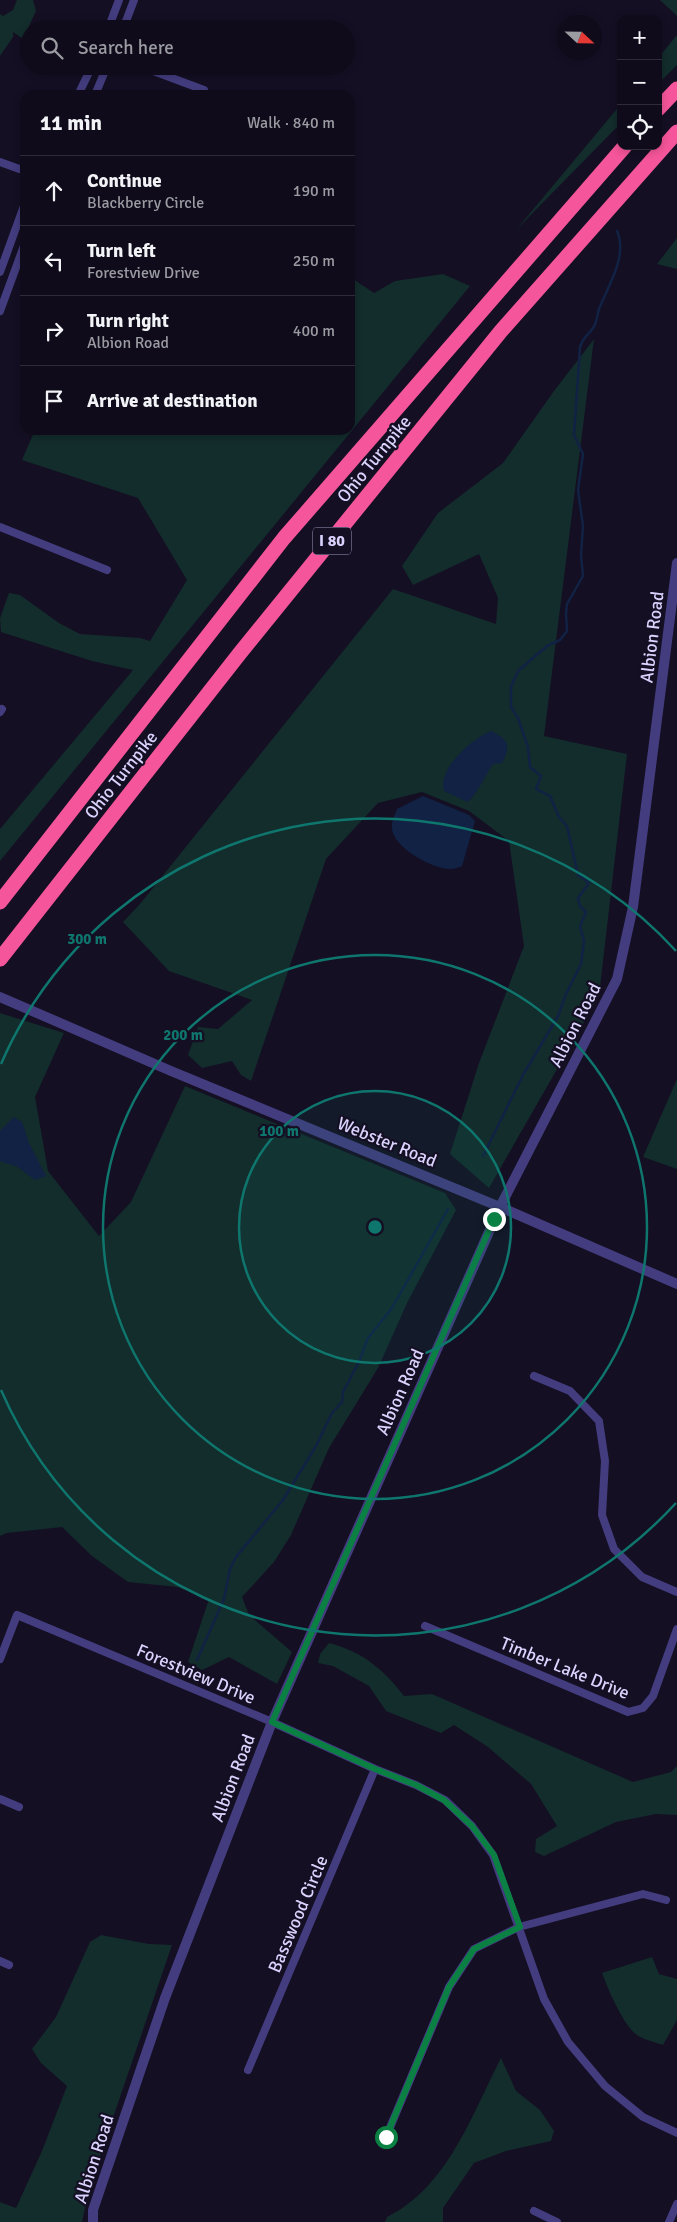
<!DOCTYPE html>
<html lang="en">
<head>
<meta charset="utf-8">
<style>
  body { margin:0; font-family:Signika,sans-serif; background:#181423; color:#f1f3f6 }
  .controls { position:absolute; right:15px; top:15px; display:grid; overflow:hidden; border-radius:10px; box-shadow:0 2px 8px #0003 }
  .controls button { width:45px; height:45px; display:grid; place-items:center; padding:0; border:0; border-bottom:1px solid #2f2b39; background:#0f0b1a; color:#f1f3f6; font:25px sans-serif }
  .compass { position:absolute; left:557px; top:15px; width:45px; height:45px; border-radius:50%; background:#0f0b1a; box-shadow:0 2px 8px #0003; rotate:112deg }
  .stop { position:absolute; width:15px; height:15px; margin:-11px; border:4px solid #0b8043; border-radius:50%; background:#fff }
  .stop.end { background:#0b8043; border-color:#fff; box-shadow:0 1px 5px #0008 }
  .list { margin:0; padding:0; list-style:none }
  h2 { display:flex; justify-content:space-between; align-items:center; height:65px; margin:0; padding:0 20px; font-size:21px }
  h2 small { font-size:16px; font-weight:400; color:#9b9ba2 }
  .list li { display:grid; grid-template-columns:32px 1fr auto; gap:15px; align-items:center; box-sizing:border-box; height:70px; padding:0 20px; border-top:1px solid #2f2b39 }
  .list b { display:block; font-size:19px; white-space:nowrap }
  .list p { margin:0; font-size:16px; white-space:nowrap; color:#9b9ba2 }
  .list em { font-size:16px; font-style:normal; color:#9b9ba2 }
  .icon { flex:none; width:28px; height:28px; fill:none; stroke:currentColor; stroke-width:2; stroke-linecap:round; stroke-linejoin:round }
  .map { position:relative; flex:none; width:677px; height:2222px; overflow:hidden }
  .search { position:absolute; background:#0f0b1a; box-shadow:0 2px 8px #0003; left:20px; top:20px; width:335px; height:55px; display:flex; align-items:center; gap:12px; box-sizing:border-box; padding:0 18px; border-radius:28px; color:#9b9ba2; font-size:19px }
  .panel { position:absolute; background:#0f0b1a; box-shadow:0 2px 8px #0003; left:20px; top:90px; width:335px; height:345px; border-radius:15px }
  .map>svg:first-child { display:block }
  .green { fill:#132c2c }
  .water { fill:#112245 }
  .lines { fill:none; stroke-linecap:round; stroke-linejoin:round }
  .stream { stroke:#112245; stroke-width:2.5 }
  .minor { stroke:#433d7f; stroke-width:8 }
  .tertiary { stroke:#433d7f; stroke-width:10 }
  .motorway { stroke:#f5559a; stroke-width:15 }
  .route { stroke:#0b8043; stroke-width:6 }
  .ring { fill:none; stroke:#0f766e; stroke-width:2.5 }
  .labels { text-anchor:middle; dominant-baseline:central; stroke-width:4.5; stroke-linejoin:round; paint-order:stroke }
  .shield { fill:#140f23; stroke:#9f98bc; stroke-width:1 }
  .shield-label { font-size:16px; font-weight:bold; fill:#dad3fd }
  .street-label { font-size:18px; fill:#dad3fd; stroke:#140f23 }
  .centre { fill:#0f766e; stroke:#140f23; stroke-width:2.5 }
  .ring-label { font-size:15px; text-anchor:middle; font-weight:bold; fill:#0f766e; stroke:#140f23; stroke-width:4.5; stroke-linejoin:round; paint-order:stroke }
</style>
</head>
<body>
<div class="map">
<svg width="677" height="2222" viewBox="0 0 677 2222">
  <rect width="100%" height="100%" fill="#140f23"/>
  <path class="green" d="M17,0H33L36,11L23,39L13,32V37L0,56V14L3,16L13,10Z
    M660,0H677V16Z
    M677,35V65L658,84V58Z
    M621,104V123L516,230Z
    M677,238V269L657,264Z
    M443,274L470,286L0,861V829L133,670L92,661L1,632L0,618L9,593L20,595L59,623L80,634L140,638L150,641L187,580L138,498L22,460L35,430H350V277L374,293L395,281Z
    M594,339L544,736L627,754L599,996L489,1188L450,1154L479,1063L524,946L509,841L469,811L422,792L378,803L326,859L251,1081L241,1075L232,1061L202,1068L188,1055L198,1027L218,1029L252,1000L169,971L123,922L140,904L393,589L496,624L498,598L479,554L413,585L402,566L438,513L503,463L554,391Z
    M0,1013L64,1033L35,1097L48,1171L99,1236L131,1202L185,1086L445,1193L456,1210L407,1303L378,1368L329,1448L291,1535L274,1562L242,1597L249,1615L292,1652L277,1684L229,1657L202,1670L188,1662L209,1599L177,1587L128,1582L92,1556L62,1527L7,1533L0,1536Z
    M677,1079V1169L643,1157Z
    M329,1643C363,1652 383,1669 404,1696L432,1694L633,1782L671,1772L677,1766V1815L656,1814L616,1822L544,1856L535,1852L536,1839L557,1826L531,1784L488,1747L454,1725L441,1733L386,1711L369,1686L333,1666L318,1663L320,1654Z
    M101,1935L149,1944L172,1945L90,2185L82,2222H0V2202L16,2208L42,2151L67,2086L41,2063L32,2049L56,2017L90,1942Z
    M652,1957L659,1974L677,1979V2020L663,2045C655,2042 644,2040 637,2035C623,2025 608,1989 602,1973Z
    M501,2058L516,2091L540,2110L554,2131L551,2141L506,2151L474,2163L443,2208V2222H385L387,2217C448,2187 472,2114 501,2058Z"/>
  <path class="water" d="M491,731C509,740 511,745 502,763L493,764C484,777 479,791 468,802L444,791C437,769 473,738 491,731Z
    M423,796L469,815L475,821L462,866C459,867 454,869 451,869C434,870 392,847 392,828C391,822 395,815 397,809Z
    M14,1117L22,1122L29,1143L46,1176L35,1180L18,1167L0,1161V1131Z"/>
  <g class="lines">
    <path class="stream" d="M483,1156L523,1075L558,1016L566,994L581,964L584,941L580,926L586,912L580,906L578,898L589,883L578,875L567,826L559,817L550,796L536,789L541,776L530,767L528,747L518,718L511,707V687L518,671L547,646L560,640L567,631L566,613L567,604L583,576L581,555L583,526L578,490L583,454L574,435L580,347C584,335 587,337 593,328C597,323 597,315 599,309C608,286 628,256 617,231
      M197,1660L224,1599L230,1569L236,1557L283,1500L316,1446L332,1413L342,1402L343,1392L359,1362L368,1338L392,1308L448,1209"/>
    <path class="minor" d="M108,29L119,0
      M123,29L134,0
      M140,66L204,90
      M78,95L92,66
      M95,95L107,66
      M0,162L25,171
      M0,272L25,203
      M0,311L25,243
      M0,527L107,570
      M0,712L2,709
      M534,1376L570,1391L599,1421L605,1461L602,1515L614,1549L642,1577L677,1592
      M425,1626L628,1712L643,1708L653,1696L677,1629
      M0,1659L17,1615L272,1722L375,1769L416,1785L445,1800L472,1826L493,1855L544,1999L568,2042L605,2086L643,2117L677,2133
      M0,1799L19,1807
      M0,1961L9,1965
      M248,2070L375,1769
      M386,2137L449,1987L474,1949L519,1927L643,1894L666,1900
      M534,2211L557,2222
      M669,2222L677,2204"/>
    <path class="tertiary" d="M0,997L171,1071L500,1207L677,1284
      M93,2222V2210L165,1998L272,1722L500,1207L617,979L633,907L677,563"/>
    <path class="motorway" d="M658,109L677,89
      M0,902L284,538L625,146
      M0,959L240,653L501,331L677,132"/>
  </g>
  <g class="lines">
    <path class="route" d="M386,2137L449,1987L474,1949L520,1927L494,1855L472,1826L444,1800L416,1785L375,1769L272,1722L494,1219"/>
  </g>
  <circle cx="375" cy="1227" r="136" fill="#0f766e" fill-opacity=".12"/>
  <g class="ring">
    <circle cx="375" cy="1227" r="136"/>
    <circle cx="375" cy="1227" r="272"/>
    <path d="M676 1503A408 408 0 0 1 1 1390M1 1064A408 408 0 0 1 676 951"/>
  </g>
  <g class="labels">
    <rect class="shield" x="313" y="527.5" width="38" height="27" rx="4"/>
    <g class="shield-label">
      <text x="332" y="541">I 80</text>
    </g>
    <g class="street-label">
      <text transform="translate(374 459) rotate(-51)">Ohio Turnpike</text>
      <text transform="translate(652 637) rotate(-83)">Albion Road</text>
      <text transform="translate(121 775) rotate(-52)">Ohio Turnpike</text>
      <text transform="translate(575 1025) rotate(-63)">Albion Road</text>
      <text transform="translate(387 1142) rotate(22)">Webster Road</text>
      <text transform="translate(400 1392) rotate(-66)">Albion Road</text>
      <text transform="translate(565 1668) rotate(22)">Timber Lake Drive</text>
      <text transform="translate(196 1674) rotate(23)">Forestview Drive</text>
      <text transform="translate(233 1778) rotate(-69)">Albion Road</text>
      <text transform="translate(298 1914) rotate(-67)">Basswood Circle</text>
      <text transform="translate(94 2159) rotate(-72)">Albion Road</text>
    </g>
  </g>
  <circle cx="375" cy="1227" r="8" class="centre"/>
  <g class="ring-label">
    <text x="87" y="944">300 m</text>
    <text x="183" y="1040">200 m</text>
    <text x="279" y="1136">100 m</text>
  </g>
</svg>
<div class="controls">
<button>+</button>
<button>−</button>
<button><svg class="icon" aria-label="locate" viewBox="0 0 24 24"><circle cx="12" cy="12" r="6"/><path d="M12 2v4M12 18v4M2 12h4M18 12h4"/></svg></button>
</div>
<svg class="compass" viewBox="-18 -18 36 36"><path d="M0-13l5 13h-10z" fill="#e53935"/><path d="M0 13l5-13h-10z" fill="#9b9ba2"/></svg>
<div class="stop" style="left:386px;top:2137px"></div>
<div class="stop end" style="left:494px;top:1219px"></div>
<div class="search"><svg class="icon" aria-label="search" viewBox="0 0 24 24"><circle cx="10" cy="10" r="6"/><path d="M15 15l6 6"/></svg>Search here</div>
<section class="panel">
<h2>11 min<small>Walk · 840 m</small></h2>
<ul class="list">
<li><svg class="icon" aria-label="ahead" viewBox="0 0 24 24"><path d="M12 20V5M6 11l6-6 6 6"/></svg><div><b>Continue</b><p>Blackberry Circle</p></div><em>190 m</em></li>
<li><svg class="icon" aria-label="left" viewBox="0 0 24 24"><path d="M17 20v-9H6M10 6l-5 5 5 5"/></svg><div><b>Turn left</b><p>Forestview Drive</p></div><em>250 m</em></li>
<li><svg class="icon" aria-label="right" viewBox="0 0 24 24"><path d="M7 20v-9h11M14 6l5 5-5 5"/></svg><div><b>Turn right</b><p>Albion Road</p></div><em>400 m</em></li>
<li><svg class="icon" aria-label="arrive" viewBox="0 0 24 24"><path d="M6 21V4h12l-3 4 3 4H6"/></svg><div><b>Arrive at destination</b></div></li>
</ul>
</section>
</div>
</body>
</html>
